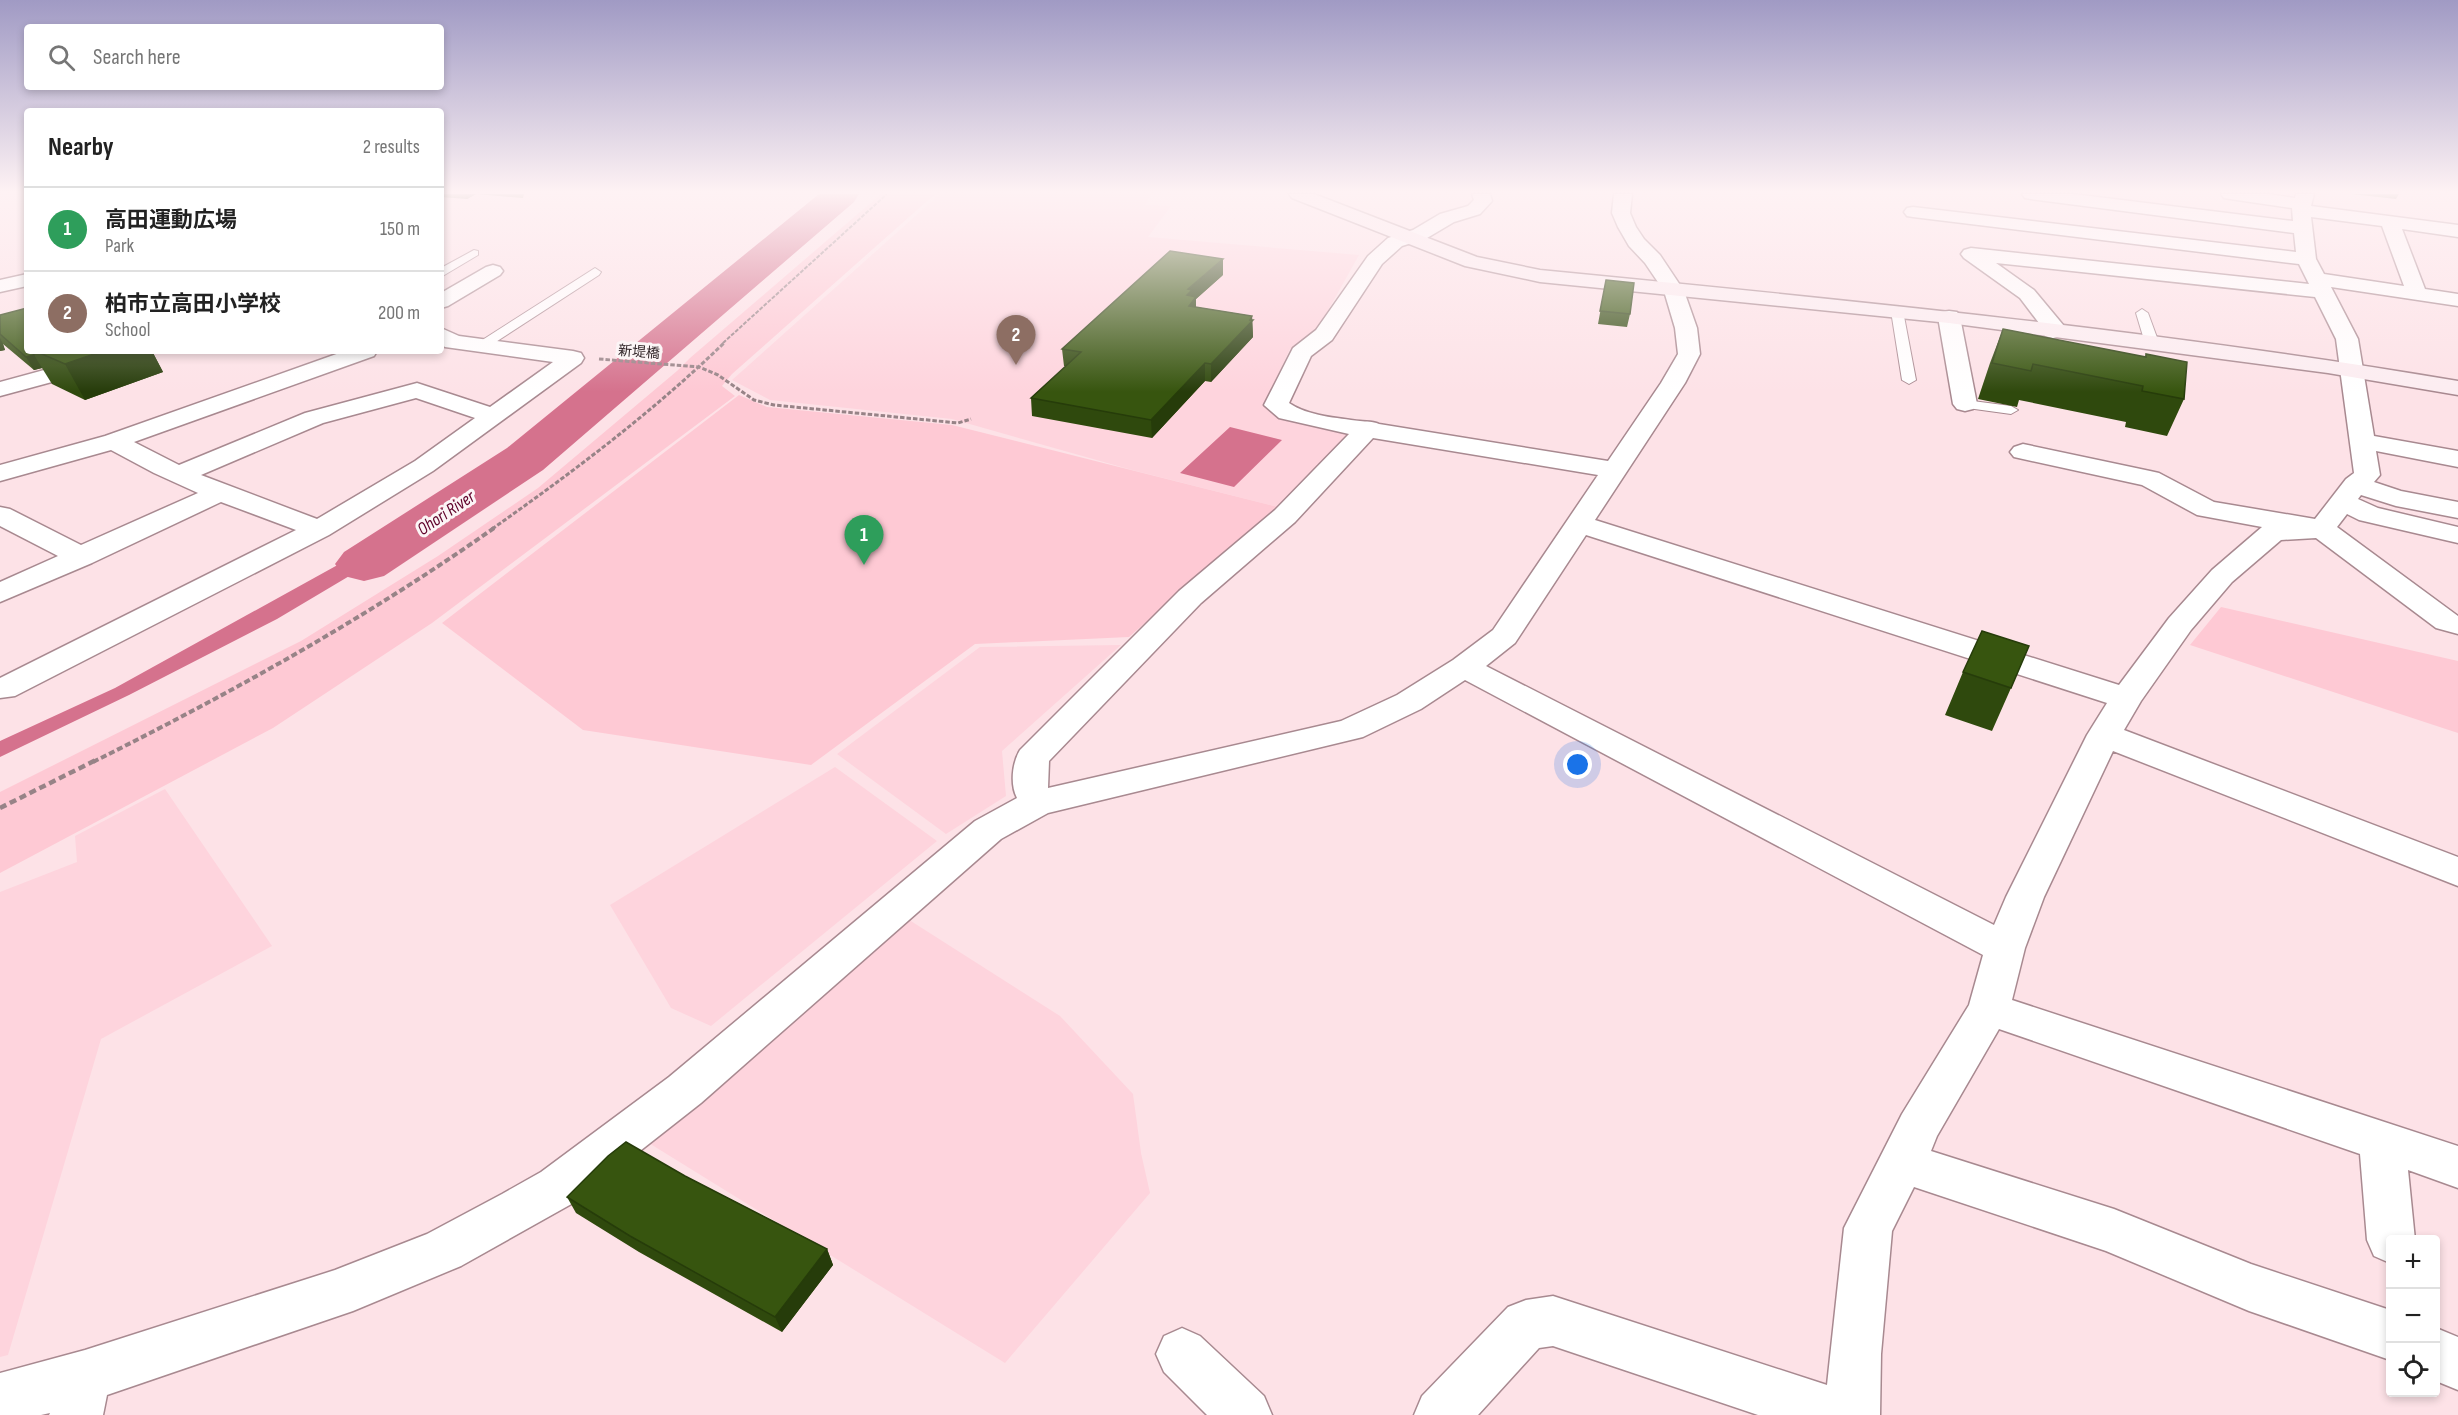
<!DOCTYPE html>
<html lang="en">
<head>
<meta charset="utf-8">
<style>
  body { margin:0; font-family:"Sofia Sans Condensed","Noto Sans JP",sans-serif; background:#f2f2f2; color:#222 }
  .controls { position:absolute; right:18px; bottom:18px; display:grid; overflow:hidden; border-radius:6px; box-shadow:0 3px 9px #0003 }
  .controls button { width:54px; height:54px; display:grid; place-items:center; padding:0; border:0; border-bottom:2px solid #e0e0e0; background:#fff; color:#222; font:30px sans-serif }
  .you { position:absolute; left:1578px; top:765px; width:21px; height:21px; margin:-15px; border:4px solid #fff; border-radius:50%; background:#1a73e8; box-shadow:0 0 0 9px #1a73e833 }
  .badge { display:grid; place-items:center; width:39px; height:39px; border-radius:50%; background:#53752d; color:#fff; font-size:20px; font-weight:700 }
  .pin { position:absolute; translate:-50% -50px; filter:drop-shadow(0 2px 3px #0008) }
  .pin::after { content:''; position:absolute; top:32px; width:21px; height:18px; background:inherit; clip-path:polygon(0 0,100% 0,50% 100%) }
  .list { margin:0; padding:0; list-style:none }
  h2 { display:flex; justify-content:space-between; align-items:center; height:78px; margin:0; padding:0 24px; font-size:26px }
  h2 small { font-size:20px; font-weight:400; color:#767676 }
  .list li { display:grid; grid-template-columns:39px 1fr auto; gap:18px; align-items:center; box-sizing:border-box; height:84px; padding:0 24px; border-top:2px solid #e0e0e0 }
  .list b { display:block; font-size:22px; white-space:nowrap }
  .list p { margin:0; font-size:20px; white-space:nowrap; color:#767676 }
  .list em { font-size:20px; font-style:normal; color:#767676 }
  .icon { flex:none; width:33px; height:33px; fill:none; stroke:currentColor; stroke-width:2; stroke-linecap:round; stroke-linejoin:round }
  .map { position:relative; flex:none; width:2458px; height:1415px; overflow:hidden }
  .search { position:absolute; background:#fff; box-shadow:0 3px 9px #0003; left:24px; top:24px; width:420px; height:66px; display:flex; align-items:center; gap:15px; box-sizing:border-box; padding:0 21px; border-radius:6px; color:#767676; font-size:22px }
  .panel { position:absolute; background:#fff; box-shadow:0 3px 9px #0003; left:24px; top:108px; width:420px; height:246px; border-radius:6px }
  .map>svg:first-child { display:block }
  .built { fill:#fed4dd }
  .green { fill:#fec9d4 }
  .water { fill:#d5728d }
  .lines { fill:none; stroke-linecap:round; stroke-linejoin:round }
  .river { fill:#d5728d; fill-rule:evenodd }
  .lane-casing { stroke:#a88990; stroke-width:2 }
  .street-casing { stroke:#a88990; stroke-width:3 }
  .secondary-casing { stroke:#a88990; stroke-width:3 }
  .path-far3 { stroke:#978387; stroke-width:2; stroke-dasharray:4 1.5; stroke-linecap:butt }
  .path-far2 { stroke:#978387; stroke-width:3; stroke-dasharray:4.5 2; stroke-linecap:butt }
  .path-far1 { stroke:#978387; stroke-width:4; stroke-dasharray:6 3; stroke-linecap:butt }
  .path { stroke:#978387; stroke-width:4.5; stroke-dasharray:7 4; stroke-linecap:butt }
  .lane { fill:#fff; fill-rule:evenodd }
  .street { fill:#fff; fill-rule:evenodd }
  .secondary { fill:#fcedf1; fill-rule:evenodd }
  .wall { fill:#2f490d }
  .shaded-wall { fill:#263c0a }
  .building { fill:#37550f; stroke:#263c0a; stroke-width:1.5 }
  .labels { text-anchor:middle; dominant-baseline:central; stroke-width:6; stroke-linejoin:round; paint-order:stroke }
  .far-street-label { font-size:14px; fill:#312528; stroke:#fcf5f6 }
  .water-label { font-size:18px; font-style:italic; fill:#5e0029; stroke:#fcf5f6 }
</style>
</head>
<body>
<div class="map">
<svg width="2458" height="1415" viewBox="0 0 2458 1415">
  <rect width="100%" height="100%" fill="#fde2e7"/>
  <path class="built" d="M940,194H1151L1145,205L1171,206L1148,237L1359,255L1316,332L1290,349L1266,402L1347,431L1351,438L1278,507L1132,470L952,419L770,400L732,380Z
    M1121,645L1002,751L1006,796L946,834L837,754L980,647Z
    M835,767L937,841L711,1026L671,1008L610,905Z
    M165,789L272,946L101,1039L8,1355L0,1357V892L77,862L75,836Z
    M903,916L1060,1016L1133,1094L1141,1153L1150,1193L1005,1363L644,1140Z"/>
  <path class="green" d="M881,194H935L732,374L722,386L735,396L432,623L273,728L0,873V792L301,641L438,556L538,488L677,371L690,358Z
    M739,395L767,407L952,425L1278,507L1129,637L975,644L811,765L583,730L442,623Z
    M2221,607L2458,661V733L2190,645Z"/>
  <path class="water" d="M827,194H859L840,209L826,211L817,216L822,220L792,239L788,246L775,252L752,279L722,294L713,312L654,358L626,356Z
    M617,369L638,370L582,417L388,553L277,619L129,695L0,757V741L115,688L390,536L559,418Z
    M1230,427L1282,440L1234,487L1180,473Z"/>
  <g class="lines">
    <path class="river" d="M819,194H859L854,202L543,470L384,576L364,581L344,576L335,564L344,552L507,448Z"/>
    <g class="lane-casing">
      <path id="lane" d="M474,250L478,251V255L441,277V268Z
        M595,268L601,272L599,275L485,349H475L473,346Z
        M1897,307L1903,311L1916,380L1909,384L1902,380L1891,311Z
        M2142,309L2148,313L2159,343L2157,346H2147L2145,343L2136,313Z
        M1965,400L2011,406L2018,410L2011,414L1960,407L1958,404Z"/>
    </g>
    <g class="street-casing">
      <path id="street" d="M1472,194H1490L1492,201L1480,214L1454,222L1427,238L1402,246L1382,264L1332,340L1311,356L1289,403C1308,416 1337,418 1360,421C1367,422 1372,421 1379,424L1608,461L1661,383L1678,354L1675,328L1664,291L1645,263L1629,246L1618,227L1612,213L1614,194H1632L1630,213L1636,227L1644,239L1660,255L1684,291L1697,328L1700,354L1685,383L1595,520L2119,685L2169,618L2212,570L2262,527L2197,515L2142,485L2014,457L2010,452L2014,447L2023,444L2150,471L2159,473L2214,502L2315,519L2346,479L2354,473L2336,339L2315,297L1996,263L2034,290L2064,326L2061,336L2053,338L2045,336L2042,327L2020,298L1964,258L1961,254L1964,250L1971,248L2309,284L2299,264L1913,217L1907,216L1904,212L1907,208L1913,207L2296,252L2294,233L2031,199L2025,198L2022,194H2073L2293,221L2292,208L2230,199L2224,198L2221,194H2268L2295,198L2296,194H2314L2311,206L2458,225V237L2402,229L2425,289L2458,294V306L2331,287L2358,339L2374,436L2458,451V467L2376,451L2380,475L2374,482L2401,491L2458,502V518L2396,506L2361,495L2358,499L2378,508L2458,527V543L2359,520L2347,514L2337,527L2458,616V634L2436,628L2316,538L2281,540L2232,582L2191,630L2141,701L2124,730L2458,857V886L2113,751L2044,897L2025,948L2012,1000L2458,1146V1188L2408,1170L2415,1240H2390V1263L2374,1256L2367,1240L2360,1154L1999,1029L1937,1136L1931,1151L2114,1209L2251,1264L2390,1310V1360L2249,1311L2106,1251L1914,1187L1892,1231L1881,1354L1880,1415H1758L1553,1346L1539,1348L1478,1415H1414L1422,1396L1508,1307L1526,1300L1553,1296L1827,1385L1844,1228L1902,1114L1969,1005L1983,955L1465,680L1421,709L1363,737L1048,813L1001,839L701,1103L575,1202L461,1266L353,1311L107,1395L103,1415H49L50,1413L41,1415H0V1373L85,1350L335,1270L427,1234L502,1194L541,1172L669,1077L975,821L1017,798C1010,785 1012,763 1020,750L1179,591L1275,510L1349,434L1279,418L1264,405L1293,348L1316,330L1368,256L1388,238L1413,230L1440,214L1468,206L1474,200ZM2311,217L2382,226L2404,286L2324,274L2316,259ZM1373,438L1598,475L1493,630L1453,660L1397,695L1341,721L1048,788L1049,761L1201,603L1295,522ZM1586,535L2107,703L2087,735L2006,897L1994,925L1486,666L1515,643Z
        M493,265L500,267L503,271L500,275L448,306L441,308V293L486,267Z
        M27,274V286L0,292V280Z
        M1949,311L1957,312L1960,317L1977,404L1973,409L1965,411L1957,409L1953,404L1938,317L1941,312Z
        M441,328L459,336L573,351L581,353L584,358L581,363L433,471L329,535L15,696L0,698V678L296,530L221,502L92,563L0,602V582L58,556L0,526V507L10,509L81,545L198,493L154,473L111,450L0,481V465L105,436L345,351H377L374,356L134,442L179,465L305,413L417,383L490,407L553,362L445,347L441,344ZM416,398L475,418L415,461L317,519L201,475L323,423Z
        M114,351H151L148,356L0,396V382Z
        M1182,1328L1200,1336L1264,1396L1272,1415H1207L1164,1372L1156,1354L1164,1336Z
        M2436,1328L2458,1337V1390L2436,1381Z"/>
    </g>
    <g class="secondary-casing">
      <path id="secondary" d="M1289,194H1314L1477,257L1540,270C1847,300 2154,330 2458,381V395L2328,373L1949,323L1540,282L1465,266L1292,198Z"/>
    </g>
    <path class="path-far3" d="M723,343L887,194"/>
    <path class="path-far2" d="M599,359L699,367L718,375L754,400L774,405L958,423L971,419
      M492,529C573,472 654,411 725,342"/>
    <path class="path-far1" d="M93,762C231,693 368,617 494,528"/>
    <path class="path" d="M0,808L96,760"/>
    <use href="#lane" class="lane"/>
    <use href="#street" class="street"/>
    <use href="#secondary" class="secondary"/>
  </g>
  <path class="wall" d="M441,194H524L523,198L476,194L467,199L441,197Z
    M2351,194H2399L2396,199Z
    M1223,275L1196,299V307L1252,316L1253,337L1211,382L1205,381L1152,438L1032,416L1031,398L1066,366H1064L1062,349Z
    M1606,280L1630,314L1627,327L1598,324Z
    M0,315L27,351H152L163,372L85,400L52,384L42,368L34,370L3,344L5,350L0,351Z
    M2003,329L2145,357L2146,354L2184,399L2167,436L2125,427L2126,422L2019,400L2017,407L1978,399L1990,363Z
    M1963,672L2011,688L1992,731L1945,715Z
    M685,1176L827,1249L833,1265L782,1332L639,1252L576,1213L567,1197Z"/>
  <path class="shaded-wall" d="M465,194H476L467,199Z
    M1223,259V275L1196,299V313L1187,312L1188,289Z
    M1252,316L1253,337L1211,382V364Z
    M0,338L3,344L5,350L0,351Z
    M49,351H152L163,372L85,400L65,364Z
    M34,355L42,368L34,370L26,357Z
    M1205,363V381L1152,438L1151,420Z
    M827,1249L833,1265L782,1332L775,1317Z"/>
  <path class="building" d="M1170,251L1223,259L1188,289L1192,290L1187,295L1196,297L1189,306L1252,316L1250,320H1253L1211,364L1205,363L1151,420L1031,398L1081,352L1062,349Z
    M1606,280L1634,283L1630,314L1600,311Z
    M27,308V351H32L34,355L26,357L0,334V315Z
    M2003,329L2146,357V354L2187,362L2184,399L2142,391L2143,386L2033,364L2031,371L1992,363Z
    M35,351H103L65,364Z
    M1982,631L2029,646L2011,688L1963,672Z
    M626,1142L685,1176L827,1249L775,1317L630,1236L567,1197L608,1156Z"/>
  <linearGradient id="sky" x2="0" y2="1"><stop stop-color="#a09ac4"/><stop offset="0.49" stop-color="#fef2f4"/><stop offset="1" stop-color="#fef2f4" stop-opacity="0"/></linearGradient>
  <rect width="2458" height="392" fill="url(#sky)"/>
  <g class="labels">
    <g class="far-street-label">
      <text transform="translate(639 352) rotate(5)">新堤橋</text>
    </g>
    <g class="water-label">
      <text transform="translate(446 513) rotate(-34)">Ohori River</text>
    </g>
  </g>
</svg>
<div class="controls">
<button>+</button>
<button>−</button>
<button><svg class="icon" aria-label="locate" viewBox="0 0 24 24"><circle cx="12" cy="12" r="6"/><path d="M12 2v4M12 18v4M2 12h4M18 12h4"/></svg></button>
</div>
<div class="you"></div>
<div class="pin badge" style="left:864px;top:565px;background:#2e9e5b">1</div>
<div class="pin badge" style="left:1016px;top:365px;background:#8d6e63">2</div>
<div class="search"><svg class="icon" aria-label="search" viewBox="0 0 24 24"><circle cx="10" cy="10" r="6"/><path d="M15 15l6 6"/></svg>Search here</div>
<section class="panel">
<h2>Nearby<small>2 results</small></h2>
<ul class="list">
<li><span class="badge" style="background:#2e9e5b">1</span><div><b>高田運動広場</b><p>Park</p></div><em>150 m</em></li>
<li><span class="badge" style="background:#8d6e63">2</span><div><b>柏市立高田小学校</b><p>School</p></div><em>200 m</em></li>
</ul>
</section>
</div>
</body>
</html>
